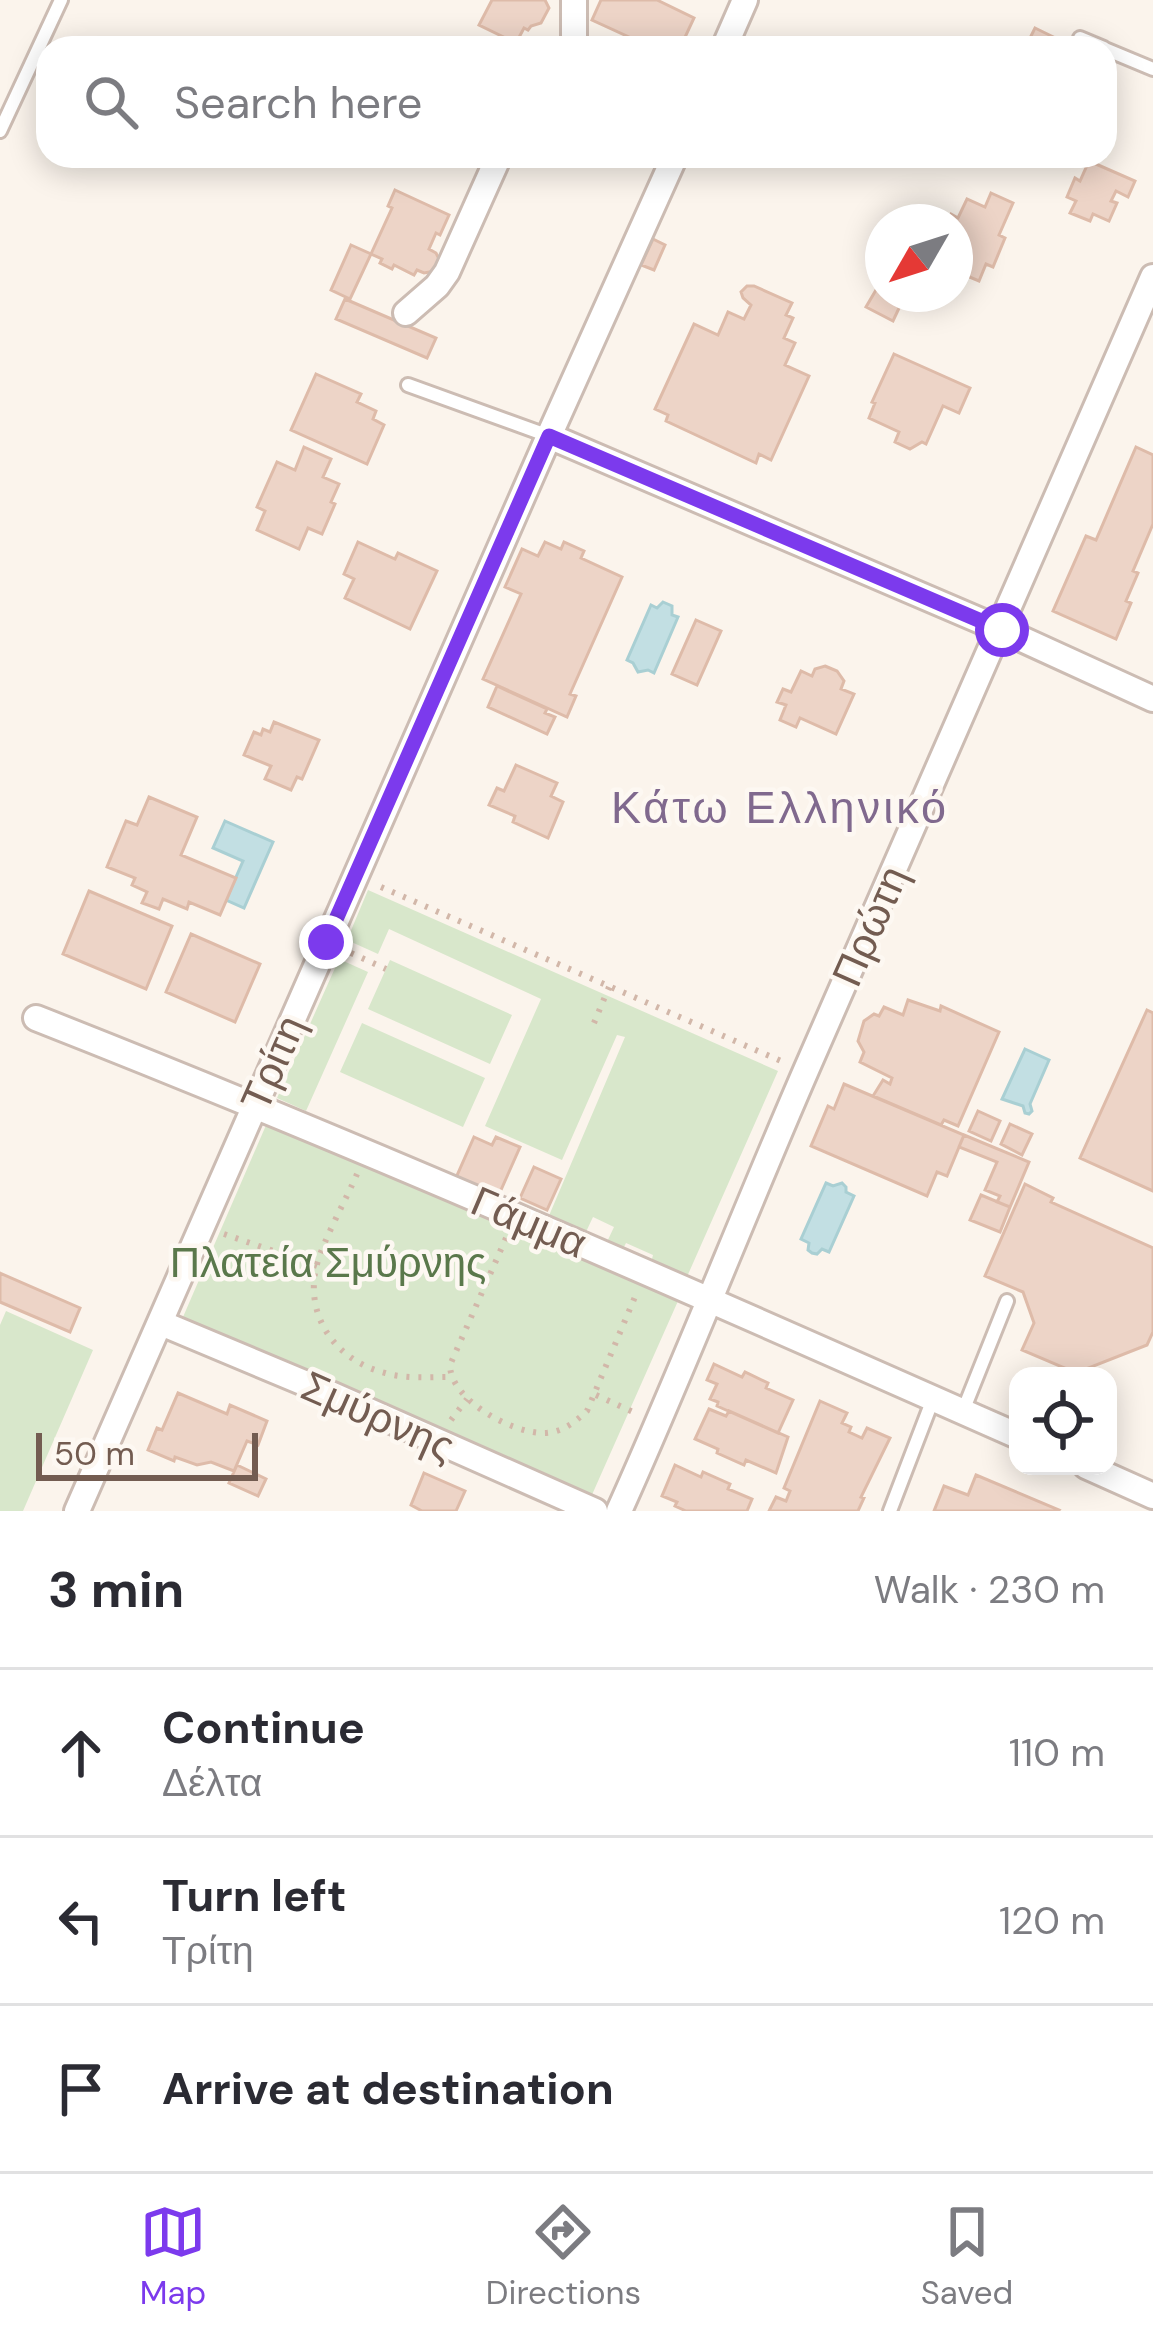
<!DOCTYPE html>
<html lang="en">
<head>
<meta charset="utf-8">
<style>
  body { margin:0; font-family:"DM Sans",sans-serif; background:#f7f7f7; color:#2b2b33 }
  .controls { position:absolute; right:36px; bottom:36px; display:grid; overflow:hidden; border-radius:24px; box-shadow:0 6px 30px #0003 }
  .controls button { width:108px; height:108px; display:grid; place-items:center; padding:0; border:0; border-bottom:3px solid #e1e1e2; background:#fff; color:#2b2b33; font:60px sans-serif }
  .compass { position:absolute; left:865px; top:204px; width:108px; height:108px; border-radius:50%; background:#fff; box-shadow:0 6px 30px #0003; rotate:231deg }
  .scale { position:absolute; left:36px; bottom:30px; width:222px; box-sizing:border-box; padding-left:12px; border:6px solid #735c51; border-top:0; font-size:33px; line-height:42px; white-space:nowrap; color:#735c51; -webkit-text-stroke:9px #fdf8f2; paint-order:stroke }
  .stop { position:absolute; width:36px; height:36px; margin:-27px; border:9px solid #7c3aed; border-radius:50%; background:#fff }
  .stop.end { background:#7c3aed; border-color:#fff; box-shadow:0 3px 12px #0008 }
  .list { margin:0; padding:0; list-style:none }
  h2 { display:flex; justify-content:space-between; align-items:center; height:156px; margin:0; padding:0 48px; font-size:51px }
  h2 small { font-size:39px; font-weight:400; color:#7c7c81 }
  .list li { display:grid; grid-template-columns:78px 1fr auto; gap:36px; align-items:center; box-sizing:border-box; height:168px; padding:0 48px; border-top:3px solid #e1e1e2 }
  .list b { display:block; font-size:45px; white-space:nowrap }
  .list p { margin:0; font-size:39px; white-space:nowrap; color:#7c7c81 }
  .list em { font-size:39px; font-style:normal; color:#7c7c81 }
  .icon { flex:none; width:66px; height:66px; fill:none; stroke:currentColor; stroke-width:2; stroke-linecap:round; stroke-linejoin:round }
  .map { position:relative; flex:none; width:1153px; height:1511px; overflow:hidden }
  .search { position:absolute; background:#fff; box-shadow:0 6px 30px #0003; left:36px; right:36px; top:36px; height:132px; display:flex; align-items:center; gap:30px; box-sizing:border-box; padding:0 42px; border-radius:36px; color:#7c7c81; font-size:45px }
  .sheet { height:660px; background:#fff }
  nav { display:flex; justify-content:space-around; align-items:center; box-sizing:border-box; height:168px; border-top:3px solid #e1e1e2; background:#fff; font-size:33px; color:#7c7c81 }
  nav a { display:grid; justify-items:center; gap:6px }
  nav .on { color:#7c3aed }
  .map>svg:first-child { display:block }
  .green { fill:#d8e7cb }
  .water { fill:#c2dfe3; stroke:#a9cfd3; stroke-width:3 }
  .building { fill:#edd4c7; stroke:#debba9; stroke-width:3 }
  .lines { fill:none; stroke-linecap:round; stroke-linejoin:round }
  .lane-casing { stroke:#ccbcb3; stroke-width:18 }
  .street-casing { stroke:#ccbcb3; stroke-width:30 }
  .path { stroke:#d2b7a9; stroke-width:6; stroke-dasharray:3 9; stroke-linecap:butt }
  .lane { stroke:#fff; stroke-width:12 }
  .street { stroke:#fff; stroke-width:24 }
  .route { stroke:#7c3aed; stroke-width:15 }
  .labels { text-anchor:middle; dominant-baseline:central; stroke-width:9; stroke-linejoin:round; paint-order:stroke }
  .street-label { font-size:42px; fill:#735c51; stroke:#fdf8f2 }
  .park-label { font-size:42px; fill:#5a784b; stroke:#fdf8f2 }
  .neighbourhood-label { font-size:45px; letter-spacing:3px; fill:#80698e; stroke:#fdf8f2 }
</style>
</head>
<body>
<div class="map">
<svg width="1153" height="1511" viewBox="0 0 1153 1511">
  <rect width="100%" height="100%" fill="#fbf4ec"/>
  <path class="green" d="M368,890L778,1071L686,1279L651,1263L653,1255L626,1243L622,1251L606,1244L614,1227L593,1217L585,1234L548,1218L625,1037L617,1035L562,1160L485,1126L541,999L389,929L378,954L347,940Z
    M339,959L368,972L306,1111L277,1098Z
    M390,960L512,1015L490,1064L368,1009Z
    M362,1023L485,1078L463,1127L340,1072Z
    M270,1116L678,1301L591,1497L183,1317Z
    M6,1311L93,1350L23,1511H0V1325Z"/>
  <path class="water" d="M663,602L672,606V615L678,617L654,673L648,670L638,672L633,663L627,660L651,605L657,608Z
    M225,821L273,842L244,908L226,900L243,861L213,848Z
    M1025,1049L1049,1060L1030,1104L1032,1111L1029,1114L1025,1113L1023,1106L1002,1099Z
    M826,1183L833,1186L842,1183L846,1187V1192L854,1196L829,1252L822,1249L817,1254L812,1253L808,1250L809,1243L801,1239Z"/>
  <path class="building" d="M492,0H545L549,8L541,23L531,26L528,30L524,28L516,43L479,25Z
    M601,0H657L694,18L680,48H653L592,20Z
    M1035,28L1076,48H1025Z
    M1089,161L1135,181L1128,197L1116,191L1111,201L1117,203L1109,221L1093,214L1090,221L1070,213L1076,201L1067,197L1075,178L1080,181Z
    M395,190L449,215L440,235L436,233L429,249L436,253L439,259L435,271L424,273L417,270L414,275L394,265L392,269L380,263L382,259L371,254L392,208L388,206Z
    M991,193L1013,203L999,235L1005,238L993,267L986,264L979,281L955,271V222H947L951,214L958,218L967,199L985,207Z
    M653,239L665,245L654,270L641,265Z
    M351,245L371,254L350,299L331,290Z
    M883,278V294H899L895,303L900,306L893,321L866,307Z
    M747,286H754L792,303L786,315L793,318L784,338L795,343L785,365L809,376L771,460L759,454L756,463L666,421L668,415L655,409L694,324L718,335L728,312L744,319L751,305L743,298L741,292Z
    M345,299L436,338L427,358L336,319Z
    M894,354L970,388L959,413L943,406L926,444L922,442L910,449L895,442L899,432L869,418L875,403L872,402Z
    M316,374L361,394L357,402L376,411L373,419L384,425L367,464L291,430Z
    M304,447L331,459L323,477L339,484L331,502L335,504L322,534L308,528L299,549L257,530L265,511L257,507L277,462L295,470Z
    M1136,447L1153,455V524L1133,571L1138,573L1126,601L1131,603L1116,639L1053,611L1086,536L1096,540Z
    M358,542L395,559L398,553L437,571L410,629L345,598L354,579L344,574Z
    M545,542L561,549L564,542L584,551L581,558L622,577L570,694L576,696L567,717L483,679L521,594L505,587L522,549L538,556Z
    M696,620L721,631L697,685L672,674Z
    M825,666L837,671L844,681L841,689L854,694L836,734L800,718L796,727L780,720L786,705L777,702L783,689L791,692L801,671L812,676L815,669Z
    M497,686L547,709L545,713L555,717L547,734L488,707Z
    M274,722L319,740L302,779L297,777L291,790L265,779L271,766L244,755L254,732L261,735L263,729L270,732Z
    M516,765L557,783L551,796L563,802L548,838L513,822L515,816L489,805L497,788L504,791Z
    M149,797L197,817L181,855L236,878L220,915L189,902L187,909L163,899L159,909L142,903L147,892L132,885L135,878L107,867L126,821L137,825Z
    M89,891L172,926L146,989L63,954Z
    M191,934L260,964L235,1022L166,992Z
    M908,1000L940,1011L941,1006L999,1032L958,1126L944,1120L941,1125L873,1096L883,1080L890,1084L892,1078L860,1062L864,1052L858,1041L864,1021L874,1014L879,1016L884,1007L903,1015Z
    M1147,1010L1153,1013V1191L1080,1158Z
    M844,1084L964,1135L947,1176L937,1172L927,1196L811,1146L828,1106L834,1109Z
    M978,1111L1000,1121L991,1141L969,1131Z
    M1010,1124L1032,1134L1022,1155L1001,1144Z
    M964,1135L1029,1162L1010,1207L997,1202L1000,1196L985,1190L997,1162L959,1147Z
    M474,1137L492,1145L496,1137L520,1147L497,1199L455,1180Z
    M534,1167L561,1179L547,1210L520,1198Z
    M1025,1184L1053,1198L1051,1202L1153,1248V1332L1147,1345L1076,1373L1022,1350L1034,1323L1023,1292L985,1276Z
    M981,1195L1010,1207L1000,1232L970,1220Z
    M0,1273L80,1308L70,1332L0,1302Z
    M714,1364L742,1377L745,1372L768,1383L766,1388L793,1400L778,1433L717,1406L718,1402L710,1399L717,1384L707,1380Z
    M178,1393L227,1414L230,1405L267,1421L258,1445L247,1441L234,1471L211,1462L197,1465L175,1457L174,1461L148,1450L157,1428L162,1430Z
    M820,1401L847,1413L842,1423L851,1427L849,1432L862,1438L867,1428L890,1438L861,1497L864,1498L858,1511H769L776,1497L786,1501L790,1491L784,1488Z
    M709,1409L726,1416L729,1411L788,1437L776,1473L746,1460L744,1465L717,1453L718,1449L695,1439Z
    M237,1465L266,1479L258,1496L229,1483Z
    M675,1465L701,1477L703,1472L730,1484L728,1489L752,1499L747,1511H686L675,1506L677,1502L662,1496Z
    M424,1473L465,1491L456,1511H422L411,1505Z
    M976,1475L1059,1510L1058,1511H934L944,1486L968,1495Z"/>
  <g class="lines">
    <g class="lane-casing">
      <path id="lane" d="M1080,38L1104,48
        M1105,49L1153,69
        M0,131L61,0
        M408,385L549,436
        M963,1411L1007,1301
        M890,1511L933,1399"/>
    </g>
    <g class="street-casing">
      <path id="street" d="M574,0V48
        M724,48L745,0
        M406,313L437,286L447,272L499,156
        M549,436L1002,630L1153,699
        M36,1018C367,1148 693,1292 1018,1436
        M161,1323L333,1395L595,1511
        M1086,1466L1153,1496
        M77,1511L549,436L675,156
        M619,1511C685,1365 743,1215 807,1068C923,804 1040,541 1153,277"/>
    </g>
    <path class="path" d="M381,887L781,1061
      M351,953L386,969
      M594,1023L609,987
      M357,1174C346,1200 322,1242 316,1268C305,1318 337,1361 385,1373C406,1379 428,1377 450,1377
      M224,1234L317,1266
      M506,1238L450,1365C450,1400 513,1434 545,1433C563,1432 575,1422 587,1411L637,1292
      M596,1395L633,1412
      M451,1420L467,1399"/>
    <use href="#lane" class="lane"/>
    <use href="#street" class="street"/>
  </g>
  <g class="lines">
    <path class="route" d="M326,942L549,436L1002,630"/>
  </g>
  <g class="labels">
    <g class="street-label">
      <text transform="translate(870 926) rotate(-66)">Πρώτη</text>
      <text transform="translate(273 1063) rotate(-66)">Τρίτη</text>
      <text transform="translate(529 1222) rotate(23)">Γάμμα</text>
      <text transform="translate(378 1416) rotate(24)">Σμύρνης</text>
    </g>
    <g class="park-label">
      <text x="328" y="1262">Πλατεία Σμύρνης</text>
    </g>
    <g class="neighbourhood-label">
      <text x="780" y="807">Κάτω Ελληνικό</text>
    </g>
  </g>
</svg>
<div class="controls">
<button><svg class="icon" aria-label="locate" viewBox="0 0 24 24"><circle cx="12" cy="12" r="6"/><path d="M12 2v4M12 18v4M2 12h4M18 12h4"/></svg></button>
</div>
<svg class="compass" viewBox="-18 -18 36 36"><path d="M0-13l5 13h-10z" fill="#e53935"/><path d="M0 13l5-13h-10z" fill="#7c7c81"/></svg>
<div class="scale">50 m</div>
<div class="stop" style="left:1002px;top:630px"></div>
<div class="stop end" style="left:326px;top:942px"></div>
<div class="search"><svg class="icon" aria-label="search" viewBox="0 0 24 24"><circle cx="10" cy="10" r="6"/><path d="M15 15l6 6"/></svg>Search here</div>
</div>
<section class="sheet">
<h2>3 min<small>Walk · 230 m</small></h2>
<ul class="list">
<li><svg class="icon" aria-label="ahead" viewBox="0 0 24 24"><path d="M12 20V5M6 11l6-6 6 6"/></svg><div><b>Continue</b><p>Δέλτα</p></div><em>110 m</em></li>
<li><svg class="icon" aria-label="left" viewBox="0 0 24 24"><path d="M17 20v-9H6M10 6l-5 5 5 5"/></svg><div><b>Turn left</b><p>Τρίτη</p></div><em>120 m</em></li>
<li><svg class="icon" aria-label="arrive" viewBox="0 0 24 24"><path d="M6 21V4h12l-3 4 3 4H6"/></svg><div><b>Arrive at destination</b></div></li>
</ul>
</section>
<nav>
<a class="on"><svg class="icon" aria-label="map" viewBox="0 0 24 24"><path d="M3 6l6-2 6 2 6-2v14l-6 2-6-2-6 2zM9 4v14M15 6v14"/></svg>Map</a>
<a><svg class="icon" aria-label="directions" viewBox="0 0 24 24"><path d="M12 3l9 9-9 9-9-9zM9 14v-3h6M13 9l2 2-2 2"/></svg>Directions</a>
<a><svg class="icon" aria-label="saved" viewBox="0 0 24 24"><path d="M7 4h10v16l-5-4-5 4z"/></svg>Saved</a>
</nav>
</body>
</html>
